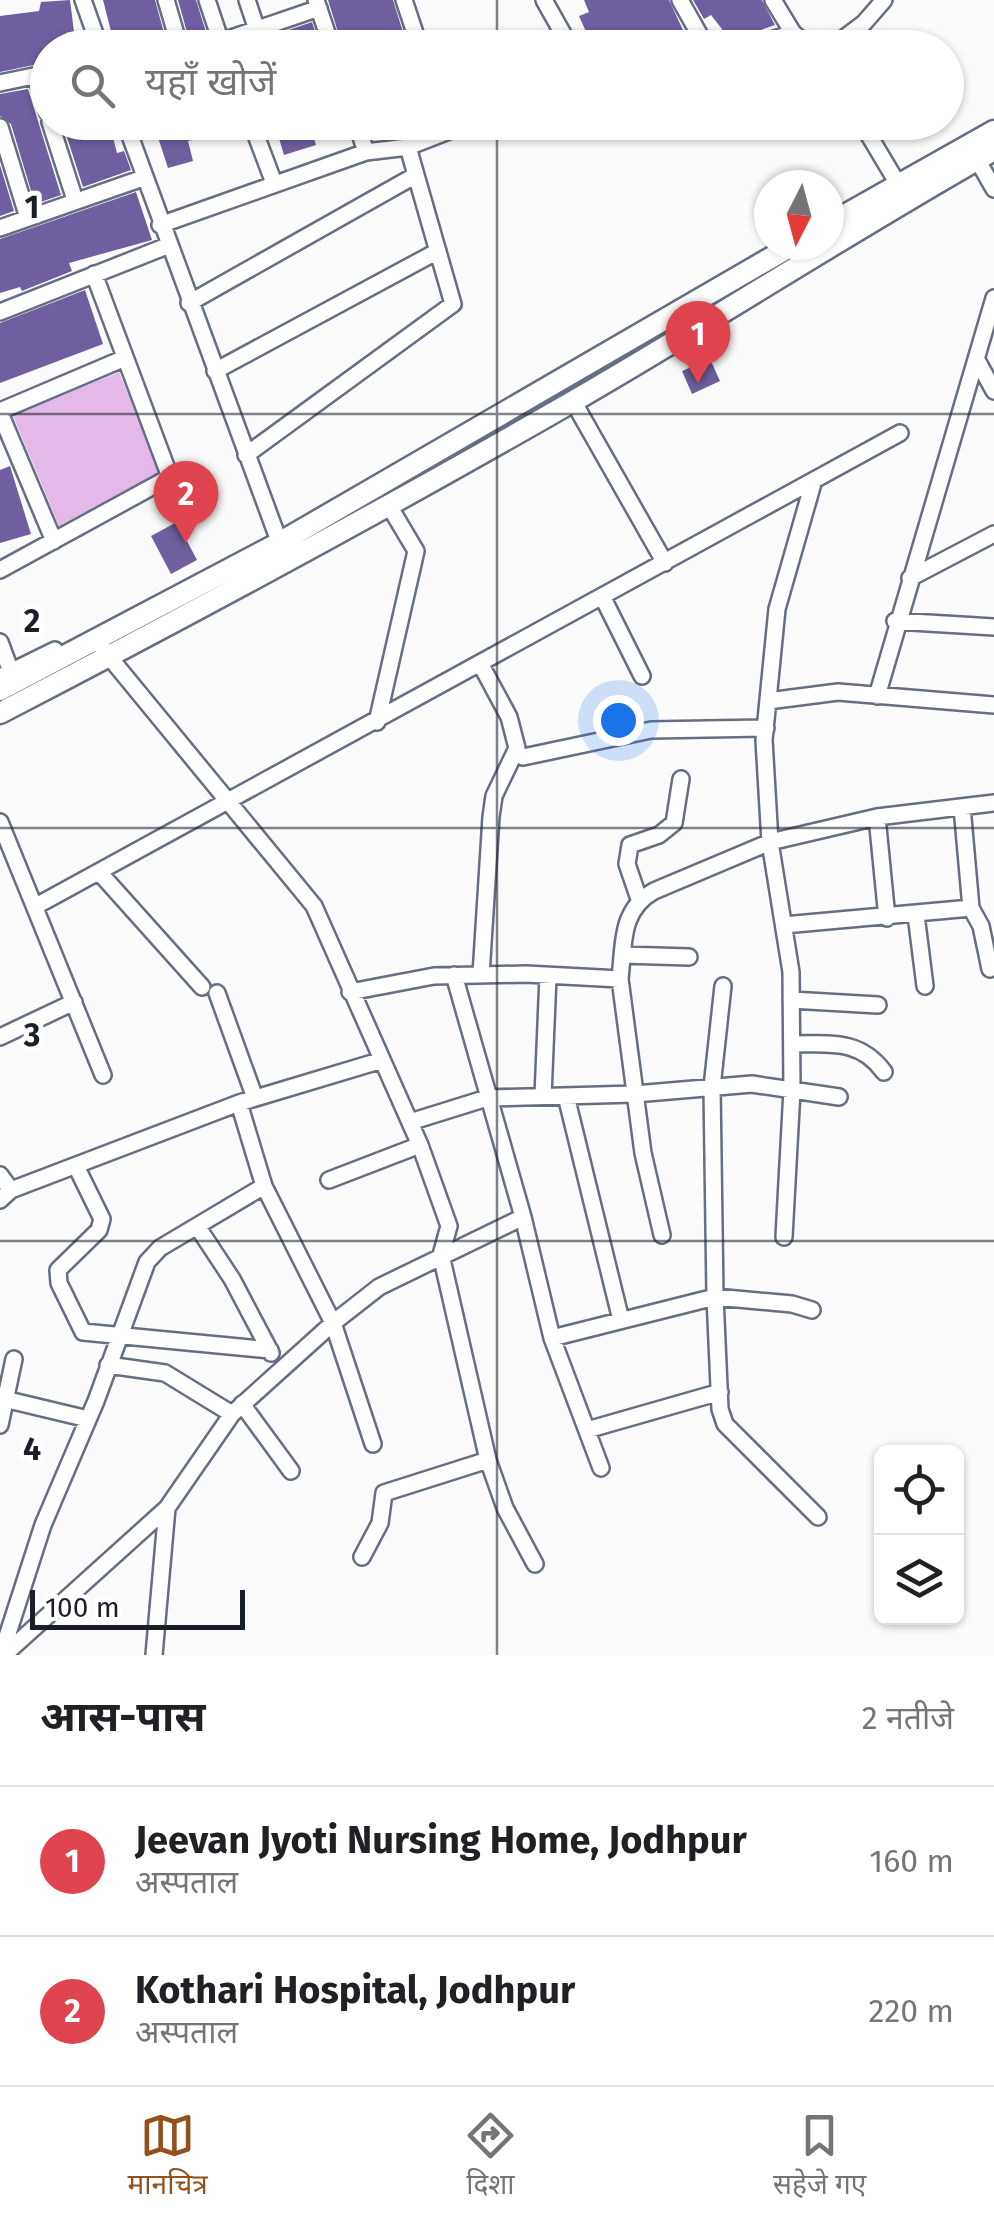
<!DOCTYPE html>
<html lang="hi">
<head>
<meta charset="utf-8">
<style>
  body { margin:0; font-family:"Fira Sans","Noto Sans Devanagari",sans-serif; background:#f6f6f6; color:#202124 }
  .controls { position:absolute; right:30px; bottom:30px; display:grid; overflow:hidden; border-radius:15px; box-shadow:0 2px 8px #0004 }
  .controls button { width:90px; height:90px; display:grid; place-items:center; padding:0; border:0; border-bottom:2px solid #e0e0e0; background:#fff; color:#202124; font:50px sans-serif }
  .compass { position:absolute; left:754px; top:170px; width:90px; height:90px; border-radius:50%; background:#fff; box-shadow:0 2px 8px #0004; rotate:186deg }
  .scale { position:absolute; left:30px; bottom:25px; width:215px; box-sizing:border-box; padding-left:10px; border:5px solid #1a1e26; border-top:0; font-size:28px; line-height:35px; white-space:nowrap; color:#1a1e26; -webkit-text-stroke:8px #fff; paint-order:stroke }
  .you { position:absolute; left:618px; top:720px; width:35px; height:35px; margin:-25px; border:8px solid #fff; border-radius:50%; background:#1a73e8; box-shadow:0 0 0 15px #1a73e833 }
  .badge { display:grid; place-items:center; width:65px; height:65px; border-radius:50%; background:#92511c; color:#fff; font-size:32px; font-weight:700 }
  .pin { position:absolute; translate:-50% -82px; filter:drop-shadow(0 2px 5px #0008) }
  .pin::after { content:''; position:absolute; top:52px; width:35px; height:30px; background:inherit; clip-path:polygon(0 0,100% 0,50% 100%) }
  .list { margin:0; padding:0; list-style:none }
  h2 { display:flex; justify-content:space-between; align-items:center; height:130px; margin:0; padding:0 40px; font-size:42px }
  h2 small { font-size:32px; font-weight:400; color:#757577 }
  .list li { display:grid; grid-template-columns:65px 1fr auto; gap:30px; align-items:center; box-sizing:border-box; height:150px; padding:0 40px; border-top:2px solid #e0e0e0 }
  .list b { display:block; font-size:38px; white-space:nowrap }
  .list p { margin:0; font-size:32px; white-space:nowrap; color:#757577 }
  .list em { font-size:32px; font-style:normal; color:#757577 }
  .icon { flex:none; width:55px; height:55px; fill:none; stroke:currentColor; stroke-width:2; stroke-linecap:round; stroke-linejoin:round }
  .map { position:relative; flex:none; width:994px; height:1655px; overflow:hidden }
  .search { position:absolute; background:#fff; box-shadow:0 2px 8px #0004; left:30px; right:30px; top:30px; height:110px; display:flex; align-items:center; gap:25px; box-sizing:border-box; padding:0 35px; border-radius:55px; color:#757577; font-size:38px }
  .sheet { height:430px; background:#fff }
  nav { display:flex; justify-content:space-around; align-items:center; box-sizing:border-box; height:140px; border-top:2px solid #e0e0e0; background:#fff; font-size:28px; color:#757577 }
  nav a { display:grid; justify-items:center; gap:5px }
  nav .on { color:#92511c }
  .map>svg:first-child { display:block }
  .green { fill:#e4b9e7 }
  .building { fill:#6f5fa0 }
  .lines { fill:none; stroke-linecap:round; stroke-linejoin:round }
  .minor-casing { stroke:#656f83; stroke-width:20 }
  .major-casing { stroke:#656f83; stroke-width:25 }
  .minor { stroke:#fff; stroke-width:15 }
  .major { stroke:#fff; stroke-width:20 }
  .grid { fill:none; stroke:#1a1e26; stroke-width:2.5; stroke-opacity:0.55 }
  .grid-label { font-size:32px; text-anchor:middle; font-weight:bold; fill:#1a1e26; stroke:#fff; stroke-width:10; stroke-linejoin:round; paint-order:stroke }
</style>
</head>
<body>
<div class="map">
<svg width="994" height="1655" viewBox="0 0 994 1655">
  <rect width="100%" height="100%" fill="#fbfbfb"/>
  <path class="green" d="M119,372L160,472L59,526L13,416Z"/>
  <path class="building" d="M70,0L76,48H48V62L0,72V16L39,11L41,2Z
    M103,0H155L167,44L130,48L128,38L114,43Z
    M178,0H196L206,32L188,36Z
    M328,0H393L408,48H343Z
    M584,0H669L689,43L655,48L649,35L606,48L600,31L588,36L579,16L589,12Z
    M693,0H762L775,25L744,36L735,46L711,15L704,19Z
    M312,22L320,48H274L271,36Z
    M28,89L61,195L35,204L11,124L0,116V94Z
    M62,122H109L117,153L124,151L131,170L83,187Z
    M153,122H240L241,127L188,141L193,161L168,168Z
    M274,122L310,124L316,145L284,155Z
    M368,122H410V127L373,136Z
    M0,165L14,211L0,216Z
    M136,192L152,240L69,263L72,271L22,291L20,287L0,293V239Z
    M85,290L103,344L0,383V323Z
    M710,359L720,381L692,394L682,371Z
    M10,466L31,534L0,543V470Z
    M177,522L197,560L171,574L151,536Z"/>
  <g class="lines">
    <g class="minor-casing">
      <path id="minor" d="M83,0L100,48
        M166,0L180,48
        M207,0L223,48
        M247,0L263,48
        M316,0L332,48
        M404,0L420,48
        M544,0L571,48
        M680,0L707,48
        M793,33L812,48
        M202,48L319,8
        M746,48L793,33L773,0
        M831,48L864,23L884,0
        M36,76L48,113
        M0,83L48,73
        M50,122L75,200
        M125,122L283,552
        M251,122L274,183
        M356,122L366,152
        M861,122L898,184
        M0,127L28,218
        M974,154L994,189
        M160,225L366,152L408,147
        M0,228L143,178
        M189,303L416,175
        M0,312L167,246
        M977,360L994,391
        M215,371L438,251
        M573,401L665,563
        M0,411L125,358
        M0,413L54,541
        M246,455L453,304L408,147L472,122
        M0,570L170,477L94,274
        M910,578L994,534
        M603,598L642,676
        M895,621L994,627
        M0,642L14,680
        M102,648L314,906L420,1145L449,1226L441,1255L488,1460L384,1493L380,1523L362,1557
        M481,665L509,717L517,748L494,796L491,817L481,975
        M0,677L55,650
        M877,696L994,298
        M768,701L838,692L994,705
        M377,722L416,551L388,504
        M523,757L651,730L766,728
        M877,817L887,918
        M0,822L103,1075
        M99,872L202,987
        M639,899L627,864L630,845L659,835L674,823L681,779
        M36,906L900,433
        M971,908L981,926L990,969
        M916,915L925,986
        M784,925L971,908L962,807
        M623,955L689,957
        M454,975L523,1217
        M620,979C624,944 620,910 654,891L770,842L877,817L994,803
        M350,992L434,976L526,974L620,979L643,1153L662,1235
        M217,993L255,1098
        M791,1000L878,1005
        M0,1037L74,1002
        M792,1044C830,1044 860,1039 884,1072
        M543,1096L548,976
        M566,1096L621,1320
        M410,1122L487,1098L635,1094L752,1084L839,1097
        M76,1166L102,1219L99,1230L58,1270L59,1283L83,1332L270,1350
        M0,1175L11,1190L0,1200
        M329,1180L420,1145
        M264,1186L239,1103L379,1061
        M11,1190L239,1103
        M197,1226L232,1279L271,1353
        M784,1237L792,1090L791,972L770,842L764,740L777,609L814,480
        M812,1310L792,1304L715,1297L720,1409L725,1424L818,1517
        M552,1338L601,1468
        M108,1365L165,1373L232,1414
        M0,1398L88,1419
        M242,1404L291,1471
        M0,1425L14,1359
        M587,1430L720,1392
        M488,1460L505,1508L535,1564
        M1,1655L43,1525L96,1401L147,1262L160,1248L264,1186L333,1323L373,1444
        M4,1655L167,1508L232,1414L333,1323L379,1287L523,1217L552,1338L715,1297L712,1087L723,986
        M154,1655L167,1508"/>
    </g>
    <g class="major-casing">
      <path id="major" d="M829,224L994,131
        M0,690L279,543L793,245
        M0,713C193,613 384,510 572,402C714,320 851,231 994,150"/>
    </g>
    <use href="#minor" class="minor"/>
    <use href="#major" class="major"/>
  </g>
  <path class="grid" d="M497,0V48M497,122V1655M0,414H994M0,828H994M0,1241H994"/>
  <g class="grid-label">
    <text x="32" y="218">1</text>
    <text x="32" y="632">2</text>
    <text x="32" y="1046">3</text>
    <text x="32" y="1460">4</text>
  </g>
</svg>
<div class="controls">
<button><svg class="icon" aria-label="locate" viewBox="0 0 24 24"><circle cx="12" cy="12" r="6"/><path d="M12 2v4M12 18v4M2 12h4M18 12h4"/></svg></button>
<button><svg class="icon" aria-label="layers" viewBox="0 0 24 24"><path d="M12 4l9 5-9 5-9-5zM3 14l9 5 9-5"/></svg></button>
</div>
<svg class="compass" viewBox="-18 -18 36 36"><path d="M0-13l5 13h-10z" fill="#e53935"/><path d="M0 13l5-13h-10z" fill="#757577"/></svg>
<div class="scale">100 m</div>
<div class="you"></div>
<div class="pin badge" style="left:698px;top:383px;background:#e0444e">1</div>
<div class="pin badge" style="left:186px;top:543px;background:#e0444e">2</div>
<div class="search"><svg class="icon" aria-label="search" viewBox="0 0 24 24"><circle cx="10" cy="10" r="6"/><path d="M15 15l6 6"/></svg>यहाँ खोजें</div>
</div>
<section class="sheet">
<h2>आस-पास<small>2 नतीजे</small></h2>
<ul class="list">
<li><span class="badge" style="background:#e0444e">1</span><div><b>Jeevan Jyoti Nursing Home, Jodhpur</b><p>अस्पताल</p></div><em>160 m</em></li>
<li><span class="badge" style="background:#e0444e">2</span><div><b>Kothari Hospital, Jodhpur</b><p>अस्पताल</p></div><em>220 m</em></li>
</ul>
</section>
<nav>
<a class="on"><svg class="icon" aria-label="map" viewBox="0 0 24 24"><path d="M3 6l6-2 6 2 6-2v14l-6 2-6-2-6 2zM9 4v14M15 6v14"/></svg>मानचित्र</a>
<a><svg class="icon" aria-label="directions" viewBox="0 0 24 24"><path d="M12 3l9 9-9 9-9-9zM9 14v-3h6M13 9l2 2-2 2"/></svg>दिशा</a>
<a><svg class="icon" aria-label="saved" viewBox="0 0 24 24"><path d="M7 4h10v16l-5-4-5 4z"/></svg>सहेजे गए</a>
</nav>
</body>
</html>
